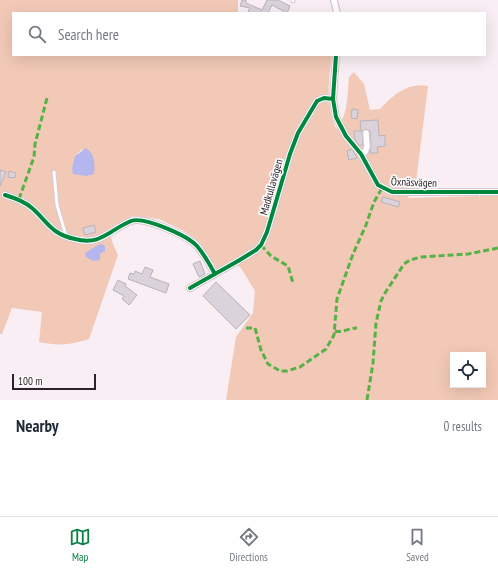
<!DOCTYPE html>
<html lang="en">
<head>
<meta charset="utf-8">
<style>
  body { margin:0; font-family:"PT Sans Narrow",sans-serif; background:#f2f2f3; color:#1f2937 }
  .controls { position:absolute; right:12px; bottom:12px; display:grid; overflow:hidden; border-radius:0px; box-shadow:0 4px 16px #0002 }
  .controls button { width:36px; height:36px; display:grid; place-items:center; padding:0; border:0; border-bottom:1px solid #e0e1e3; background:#fff; color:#1f2937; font:20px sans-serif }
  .scale { position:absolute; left:12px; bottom:10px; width:84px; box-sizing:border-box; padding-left:4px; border:2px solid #2e2229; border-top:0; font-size:11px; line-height:14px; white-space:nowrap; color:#2e2229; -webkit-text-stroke:3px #fdfdfd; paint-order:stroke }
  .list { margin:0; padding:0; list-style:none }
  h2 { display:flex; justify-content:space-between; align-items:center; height:52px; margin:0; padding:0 16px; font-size:17px }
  h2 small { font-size:13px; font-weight:400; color:#747a83 }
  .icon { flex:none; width:22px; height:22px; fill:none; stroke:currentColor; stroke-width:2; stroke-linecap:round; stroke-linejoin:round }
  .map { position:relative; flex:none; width:498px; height:400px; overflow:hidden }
  .search { position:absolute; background:#fff; box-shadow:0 4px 16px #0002; left:12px; right:12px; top:12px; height:44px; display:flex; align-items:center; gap:10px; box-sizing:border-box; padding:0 14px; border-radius:0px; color:#747a83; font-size:15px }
  .sheet { height:116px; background:#fff }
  nav { display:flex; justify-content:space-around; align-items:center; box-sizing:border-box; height:56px; border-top:1px solid #e0e1e3; background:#fff; font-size:11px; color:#747a83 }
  nav a { display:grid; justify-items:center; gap:2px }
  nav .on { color:#0b8043 }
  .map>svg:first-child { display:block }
  .green { fill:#f2c9b6; fill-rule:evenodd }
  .water { fill:#b4b6ed }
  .building { fill:#dbd3db; stroke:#b9b2b9 }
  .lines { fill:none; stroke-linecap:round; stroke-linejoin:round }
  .lane-casing { stroke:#d5c9cf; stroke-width:5 }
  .street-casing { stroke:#d5c9cf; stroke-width:8 }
  .lane { stroke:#fefcfd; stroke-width:3 }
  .street { stroke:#fefcfd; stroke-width:5.5 }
  .quiet { stroke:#56b146; stroke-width:3; stroke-dasharray:6 3; stroke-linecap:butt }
  .cycleway-casing { stroke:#fdfdfd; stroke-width:6 }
  .cycleway { stroke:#00873e; stroke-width:4 }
  .labels { text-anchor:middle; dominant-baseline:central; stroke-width:3.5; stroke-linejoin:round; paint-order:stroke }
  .street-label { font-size:11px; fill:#2e2229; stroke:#fdfdfd }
</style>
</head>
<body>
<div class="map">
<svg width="498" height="400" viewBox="0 0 498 400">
  <rect width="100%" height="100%" fill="#f8eef3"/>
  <path class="green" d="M0,0H238V13H13V55H332C328,83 326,102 336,129C349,114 347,96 349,77L354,72L364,84L370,110L380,109C392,96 408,82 428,86L416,182L408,198L479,196V199L480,196H498V400H226L236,337L253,313L255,291L241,268L232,261L217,269L200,243L184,231L159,219L132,216L109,230L113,244L118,255L89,339C70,345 58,346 39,342L42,312L12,308L2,334H0ZM82,149L94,174H91L75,156ZM453,355H483V385H453Z"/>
  <path class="water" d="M86,148C95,154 95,164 94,174L86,176L73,174L72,168L75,156Z
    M102,244L105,246V251L100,254V260L93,261L86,257L85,253L98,245Z"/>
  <path class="building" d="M242,0H246V3L262,10L267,0H278L290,6L287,13L272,5L268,13H251L248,11L250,8L240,6Z
    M352,109L358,110L357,119L351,118Z
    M378,120L379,136L385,135V146L377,147L378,153H370L371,147L370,131L366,129L362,131L363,145H359L355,140L354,131H361L360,121Z
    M352,149L357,158L349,160L347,151Z
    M0,170L6,172L0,186Z
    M9,171L16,173L15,178L8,177Z
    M383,197L400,202L398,207L381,202Z
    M94,225L96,232L85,235L83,228Z
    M200,261L205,274L199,277L193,264Z
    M145,267L153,270L150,277L169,284L166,293L128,279L130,273L134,274L135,271L142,274Z
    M118,280L126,284L125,286L137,295L129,305L122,299L124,296L113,290Z
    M216,282L250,315L236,329L203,296Z"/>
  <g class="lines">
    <g class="lane-casing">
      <path id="lane" d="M293,1V0
        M54,172L57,205L66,236"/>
    </g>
    <g class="street-casing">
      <path id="street" d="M334,0L337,13
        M336,55L333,99L336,117L346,136L361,154L378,185L392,192H498
        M361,154L365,152L367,147L366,133
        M5,195C15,198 24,201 32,208C48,222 51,234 75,239C101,246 109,230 131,221C144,216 188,236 197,246C204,254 210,265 215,274
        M190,288L238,261L256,250L261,245L267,232L290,154L298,133L317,101L324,98L333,99"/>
    </g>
    <use href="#lane" class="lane"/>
    <use href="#street" class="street"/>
    <path class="quiet" d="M19,199L34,157L35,144L47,98
      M261,245L271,256L288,266L293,283
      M246,328H255L261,350L268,364L280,371H287L300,367L326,349L334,335L337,299L353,254L366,225L374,202L382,188
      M335,331C342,333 349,328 357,328
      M367,400L373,363L376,323L381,301L385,293L404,264L410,260L421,257L468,254L498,248"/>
    <g class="cycleway-casing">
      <path id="cycleway" d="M336,55L333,99L336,117L346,136L361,154L378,185L392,192H498
        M5,195C15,198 24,201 32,208C48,222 51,234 75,239C101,246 109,230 131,221C144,216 188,236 197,246C204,254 210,265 215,274
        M190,288L238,261L256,250L261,245L267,232L290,154L298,133L317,101L324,98L333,99"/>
    </g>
    <use href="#cycleway" class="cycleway"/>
  </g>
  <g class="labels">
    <g class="street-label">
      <text transform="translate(414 182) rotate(2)">Öxnäsvägen</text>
      <text transform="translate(271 187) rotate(-74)">Madkullavägen</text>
    </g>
  </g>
</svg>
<div class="controls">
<button><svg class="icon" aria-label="locate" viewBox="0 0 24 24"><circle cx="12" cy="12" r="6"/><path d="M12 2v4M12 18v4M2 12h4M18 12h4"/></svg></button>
</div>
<div class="scale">100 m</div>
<div class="search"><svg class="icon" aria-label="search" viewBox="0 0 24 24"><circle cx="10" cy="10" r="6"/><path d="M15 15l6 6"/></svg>Search here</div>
</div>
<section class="sheet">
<h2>Nearby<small>0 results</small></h2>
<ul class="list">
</ul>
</section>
<nav>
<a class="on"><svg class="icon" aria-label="map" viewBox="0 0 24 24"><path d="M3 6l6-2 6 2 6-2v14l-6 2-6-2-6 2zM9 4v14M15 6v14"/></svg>Map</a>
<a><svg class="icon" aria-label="directions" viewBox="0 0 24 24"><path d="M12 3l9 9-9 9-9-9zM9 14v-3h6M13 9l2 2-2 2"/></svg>Directions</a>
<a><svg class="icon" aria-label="saved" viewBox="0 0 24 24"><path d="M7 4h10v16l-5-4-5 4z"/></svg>Saved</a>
</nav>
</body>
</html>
